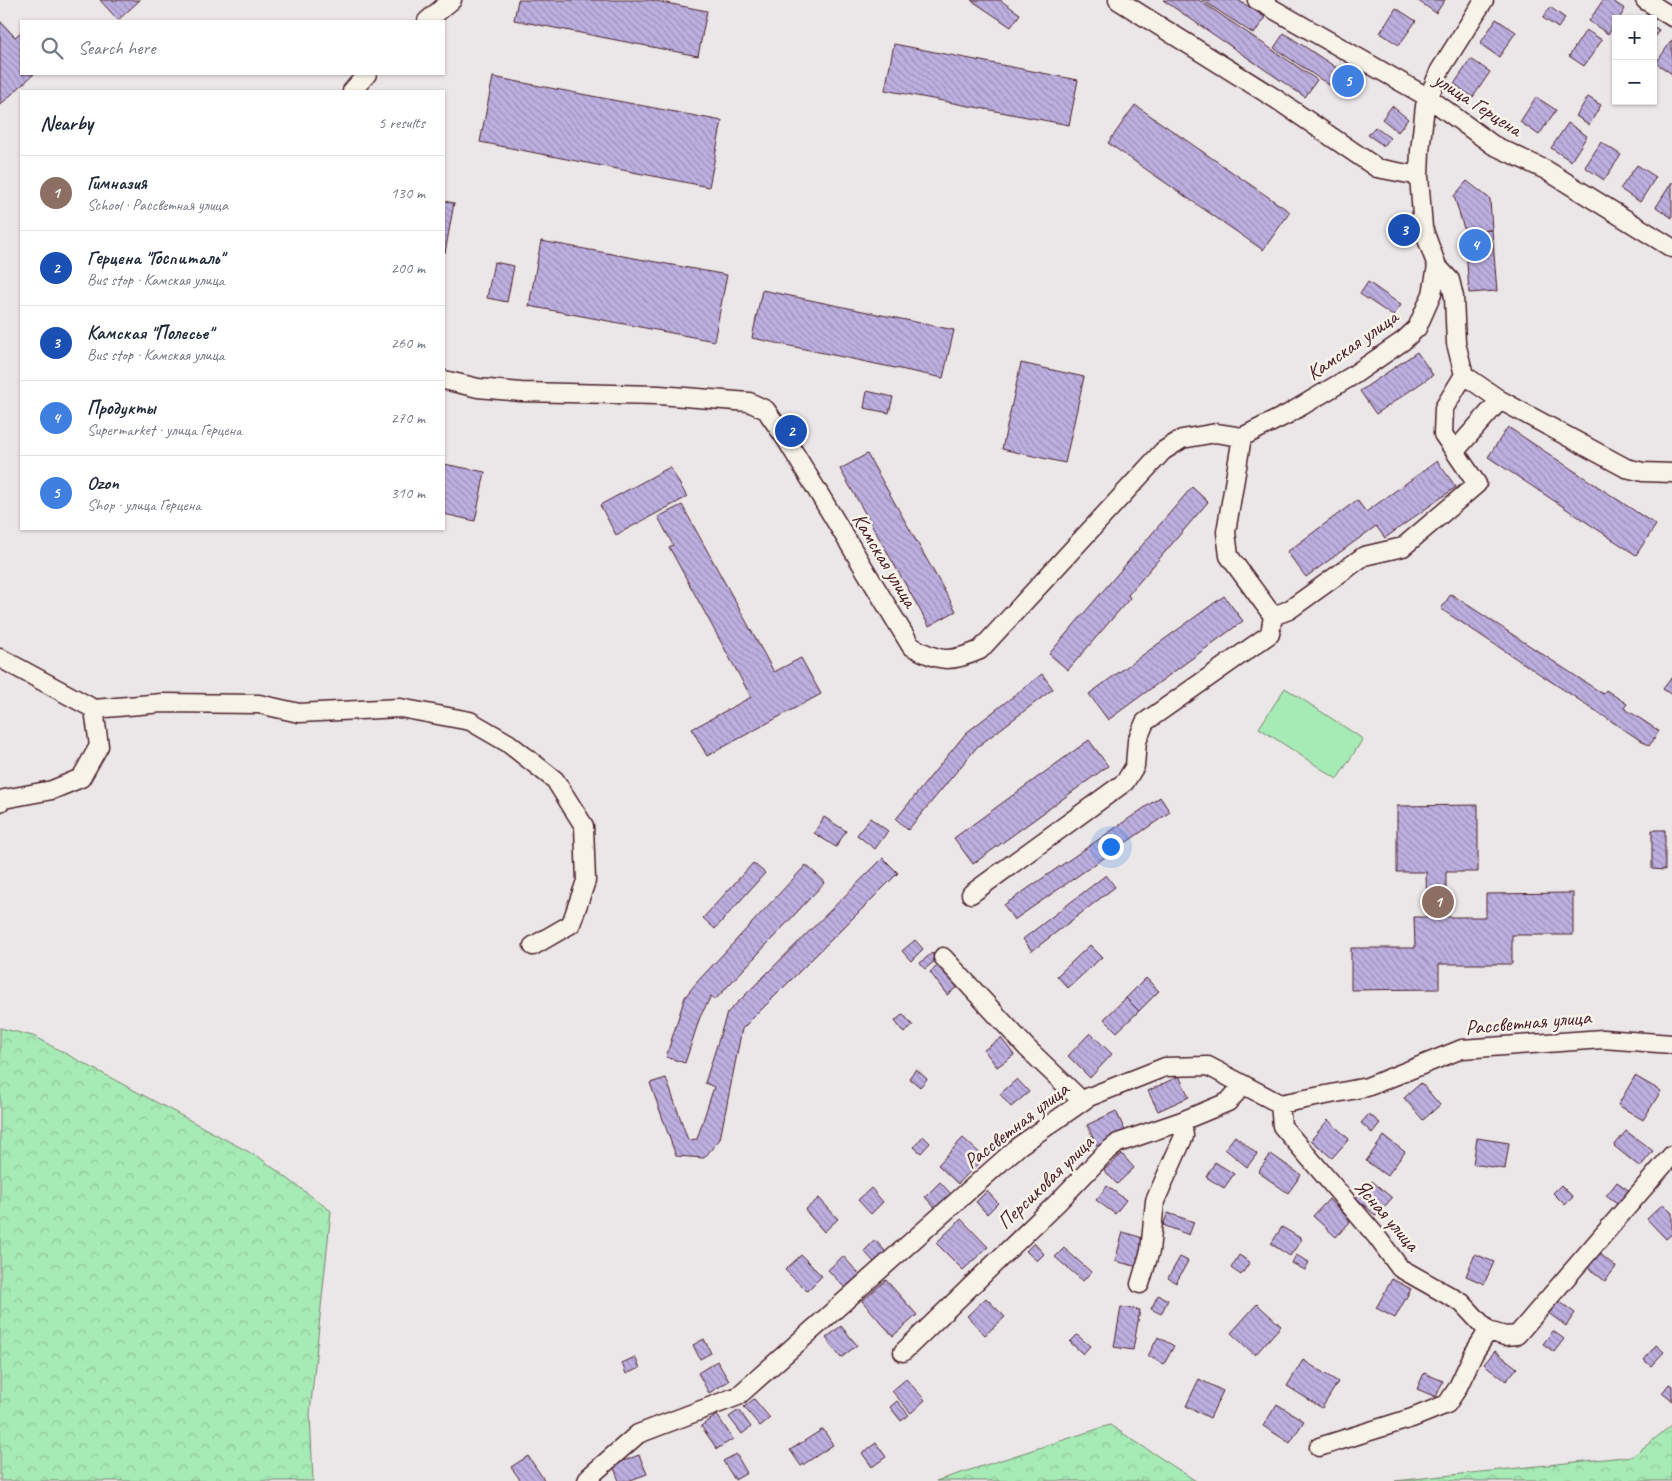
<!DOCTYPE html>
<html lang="en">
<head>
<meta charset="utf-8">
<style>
  body { margin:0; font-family:Caveat,sans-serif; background:#f2f2f3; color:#1f2937 }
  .controls { position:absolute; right:15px; top:15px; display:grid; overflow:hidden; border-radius:0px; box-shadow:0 1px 4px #0004 }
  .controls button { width:45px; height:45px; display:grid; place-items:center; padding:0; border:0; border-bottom:1px solid #e0e1e3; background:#fff; color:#1f2937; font:25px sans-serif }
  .you { position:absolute; left:1110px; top:846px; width:18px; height:18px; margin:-12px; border:4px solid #fff; border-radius:50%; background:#1a73e8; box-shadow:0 0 0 8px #1a73e833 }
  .badge { display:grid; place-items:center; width:32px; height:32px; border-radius:50%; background:#c8321e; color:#fff; font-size:16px; font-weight:700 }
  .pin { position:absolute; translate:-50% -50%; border:2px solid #fff; box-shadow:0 1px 5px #0006 }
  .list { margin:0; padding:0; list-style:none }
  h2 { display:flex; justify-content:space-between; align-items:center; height:65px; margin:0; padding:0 20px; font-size:21px }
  h2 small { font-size:16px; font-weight:400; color:#747a83 }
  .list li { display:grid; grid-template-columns:32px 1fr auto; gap:15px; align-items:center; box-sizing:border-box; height:75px; padding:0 20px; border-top:1px solid #e0e1e3 }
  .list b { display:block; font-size:19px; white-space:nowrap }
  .list p { margin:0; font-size:16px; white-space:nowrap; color:#747a83 }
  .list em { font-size:16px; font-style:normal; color:#747a83 }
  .icon { flex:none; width:28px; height:28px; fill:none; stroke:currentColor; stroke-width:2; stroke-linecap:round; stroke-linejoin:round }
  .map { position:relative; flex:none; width:1672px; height:1481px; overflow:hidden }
  .search { position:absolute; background:#fff; box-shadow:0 1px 4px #0004; left:20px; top:20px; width:425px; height:55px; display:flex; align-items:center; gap:12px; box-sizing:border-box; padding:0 18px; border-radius:0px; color:#747a83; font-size:19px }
  .panel { position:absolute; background:#fff; box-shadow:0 1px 4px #0004; left:20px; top:90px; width:425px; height:440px; border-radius:0px }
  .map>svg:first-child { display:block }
  .green { fill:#a6eab5; stroke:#788470 }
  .forest { fill:url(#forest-crowns); stroke:#788470 }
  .building { fill:url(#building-back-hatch); stroke:#4a1f2b }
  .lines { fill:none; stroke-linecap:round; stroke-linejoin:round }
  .street-casing { stroke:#4a1f2b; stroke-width:21 }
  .street { stroke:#f7f3e8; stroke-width:18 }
  .labels { text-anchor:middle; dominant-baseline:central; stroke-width:5; stroke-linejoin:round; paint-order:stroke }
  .street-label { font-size:21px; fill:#4a1f2b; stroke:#f7f3e8 }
</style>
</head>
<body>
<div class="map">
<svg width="1672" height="1481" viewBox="0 0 1672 1481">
  <defs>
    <pattern id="forest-crowns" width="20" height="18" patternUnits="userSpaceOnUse" patternTransform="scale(1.25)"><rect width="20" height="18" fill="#a6eab5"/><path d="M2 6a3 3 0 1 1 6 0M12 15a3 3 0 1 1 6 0" fill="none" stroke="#90c89c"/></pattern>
    <pattern id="building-back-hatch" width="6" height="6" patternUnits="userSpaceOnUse" patternTransform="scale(1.25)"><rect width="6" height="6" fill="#bdb0e1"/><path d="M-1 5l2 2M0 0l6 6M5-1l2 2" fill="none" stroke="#9c8fb7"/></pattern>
  </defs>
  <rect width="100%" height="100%" fill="#ebe6e7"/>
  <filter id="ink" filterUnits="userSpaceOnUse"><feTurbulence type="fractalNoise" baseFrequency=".02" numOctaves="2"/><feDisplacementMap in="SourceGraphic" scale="10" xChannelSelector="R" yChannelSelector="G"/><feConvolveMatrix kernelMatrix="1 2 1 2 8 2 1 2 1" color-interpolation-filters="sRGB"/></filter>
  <g filter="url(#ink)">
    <path class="green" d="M1285,688L1363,739L1337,779L1259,728Z"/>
    <path class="forest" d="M0,1028L33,1036L260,1158L331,1211L310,1413L313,1481H0Z
      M1110,1425L1196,1481H936Z
      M1672,1425V1481H1395L1633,1456Z"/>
    <path class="building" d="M100,0H140L118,20Z
      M518,0H651L707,11L698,56L514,20Z
      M971,0H1000L1020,14L1011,27Z
      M1163,0H1199L1317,80L1305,97Z
      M1202,0H1238L1265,17L1254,34Z
      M1417,0H1445L1436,13Z
      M1603,0H1611L1625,9L1619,19H1616V23L1608,34L1589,21Z
      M1550,7L1565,18L1558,28L1543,18Z
      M1396,8L1416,21L1399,45L1380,33Z
      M1496,19L1516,32L1499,57L1480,44Z
      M0,21L15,37L21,32V74H34L0,105Z
      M1653,26L1659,30L1653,39Z
      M1586,30L1602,40L1584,66L1569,56Z
      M1284,33L1355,80L1344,95L1274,48Z
      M1672,40V74L1656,63Z
      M894,44L1078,80L1069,125L885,90Z
      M1471,59L1490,72L1473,97L1454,84Z
      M493,77L722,121L709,187L480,142Z
      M1536,97L1556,110L1539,135L1520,122Z
      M1588,97L1601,105L1589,125L1576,116Z
      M1135,105L1290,212L1263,250L1108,143Z
      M1392,106L1408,119L1398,132L1382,119Z
      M1568,123L1587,136L1571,161L1551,148Z
      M1375,127L1390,138L1384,146L1368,135Z
      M1601,142L1621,155L1604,180L1585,167Z
      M1637,165L1656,177L1640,202L1620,189Z
      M1467,181L1490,199L1492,230L1465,232L1454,196Z
      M1672,182V218L1656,207Z
      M444,201L454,203L445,253L444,252Z
      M1492,230L1497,291L1469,293L1465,232Z
      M541,241L727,275L714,341L529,306Z
      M494,262L514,266L507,302L487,298Z
      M1368,282L1401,305L1393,316L1360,294Z
      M762,290L954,330L943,378L752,338Z
      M1417,352L1433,375L1376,414L1360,391Z
      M1021,363L1084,377L1065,463L1002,449Z
      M867,391L893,397L889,413L864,408Z
      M1508,427L1656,525L1636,555L1488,457Z
      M867,454L956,611L929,626L840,469Z
      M1437,461L1456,487L1385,538L1376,526L1306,577L1287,552L1357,500L1366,512Z
      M444,464L485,472L475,521L444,514Z
      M670,467L687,497L616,535L600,505Z
      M1192,487L1208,502L1128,595L1130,598L1068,670L1049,654Z
      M682,505L774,672L801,658L821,694L707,756L692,729L751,697L669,547L673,545L658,517Z
      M1451,594L1603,694L1606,690L1627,704L1624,708L1659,731L1649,746L1441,609Z
      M1224,596L1243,621L1108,720L1089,694Z
      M1042,674L1053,689L977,747L908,830L896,819L966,733Z
      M1672,677V695L1663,689Z
      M1089,740L1108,766L973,864L954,838Z
      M1160,797L1170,812L1014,920L1004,905Z
      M1478,805V872H1446V917H1486V894L1573,893V935H1512V964H1439V989L1351,990V948H1415L1414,917H1427L1426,872H1397V806Z
      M824,817L846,831L836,847L814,833Z
      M870,818L888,831L875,849L857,835Z
      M1652,830H1665V870L1652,869Z
      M883,858L898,873L742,1029L720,1139L704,1158L676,1156L650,1083L666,1078L688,1140L697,1139L714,1087L705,1083L727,1013Z
      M753,863L765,873L715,929L703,918Z
      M806,865L825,882L715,1000L711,996L700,1017L685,1063L666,1057L685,997L697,982Z
      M1106,875L1115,887L1032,951L1023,939Z
      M915,940L923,949L911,961L902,951Z
      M1090,945L1102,957L1068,988L1057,976Z
      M932,953L937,959L925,969L920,963Z
      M940,964L957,987L947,995L930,972Z
      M1146,978L1159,991L1139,1011L1126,998Z
      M1126,998L1139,1011L1117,1032L1104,1019Z
      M903,1014L913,1026L904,1033L895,1021Z
      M1090,1033L1112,1054L1090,1078L1068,1056Z
      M1001,1038L1014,1055L997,1067L984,1050Z
      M916,1069L927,1079L920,1087L909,1078Z
      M1179,1076L1189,1097L1158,1111L1148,1091Z
      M1635,1076L1661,1091L1643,1120L1618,1105Z
      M1017,1079L1029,1092L1011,1107L1000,1094Z
      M1421,1083L1440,1105L1423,1120L1404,1098Z
      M1116,1111L1126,1133L1097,1146L1087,1125Z
      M1369,1114L1380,1123L1372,1133L1361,1123Z
      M1328,1120L1349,1139L1332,1158L1311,1140Z
      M1626,1131L1653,1151L1640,1167L1614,1146Z
      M923,1136L930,1143L921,1153L914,1147Z
      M1235,1136L1257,1154L1247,1167L1225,1149Z
      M1384,1136L1405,1152L1387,1176L1366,1161Z
      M963,1138L984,1157L958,1184L938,1165Z
      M1477,1138L1509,1143L1505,1169L1473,1164Z
      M1122,1154L1134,1168L1117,1184L1104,1170Z
      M1271,1154L1301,1175L1288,1193L1258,1172Z
      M1215,1162L1234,1174L1224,1188L1206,1177Z
      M1372,1181L1392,1198L1376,1216L1356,1198Z
      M940,1182L952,1195L937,1210L925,1197Z
      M1617,1182L1631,1192L1620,1206L1606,1196Z
      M1561,1185L1573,1197L1565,1205L1553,1193Z
      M1107,1186L1126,1200L1115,1214L1096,1200Z
      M871,1188L883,1202L871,1214L858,1200Z
      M987,1191L998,1203L987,1214L976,1202Z
      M819,1198L838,1219L824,1232L805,1210Z
      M1329,1199L1351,1221L1336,1237L1313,1216Z
      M1663,1204L1672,1213V1234L1666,1239L1647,1219Z
      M1168,1213L1194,1222L1189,1235L1163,1225Z
      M961,1219L988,1247L963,1270L936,1243Z
      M1282,1227L1302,1239L1290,1256L1271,1244Z
      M1123,1232L1146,1239L1138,1267L1115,1261Z
      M875,1240L886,1252L875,1263L864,1251Z
      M1034,1243L1044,1254L1037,1261L1026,1251Z
      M1064,1248L1091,1272L1083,1281L1055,1257Z
      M1598,1252L1616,1267L1605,1281L1586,1266Z
      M1475,1254L1494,1262L1484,1284L1466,1276Z
      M801,1255L822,1276L807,1291L785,1270Z
      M1239,1255L1250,1262L1241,1275L1231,1268Z
      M1296,1255L1309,1262L1305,1270L1292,1263Z
      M843,1256L860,1275L845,1288L828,1270Z
      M1180,1257L1188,1261L1176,1283L1168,1278Z
      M1392,1279L1411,1289L1395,1318L1376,1308Z
      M886,1280L917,1315L893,1336L862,1301Z
      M1158,1295L1168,1300L1161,1314L1151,1309Z
      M986,1298L1005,1317L985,1335L967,1316Z
      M1556,1299L1575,1313L1566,1326L1547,1312Z
      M1257,1304L1281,1326L1255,1355L1231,1333Z
      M1121,1307L1140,1310L1133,1350L1114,1347Z
      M841,1326L857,1345L841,1358L826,1338Z
      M1553,1331L1564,1339L1554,1352L1543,1344Z
      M1077,1335L1090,1346L1083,1354L1070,1342Z
      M1158,1337L1174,1346L1164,1364L1148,1356Z
      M704,1339L711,1353L700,1359L693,1345Z
      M1656,1345L1664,1352L1651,1366L1644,1360Z
      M1495,1351L1517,1368L1506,1381L1484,1364Z
      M635,1357L640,1368L626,1374L622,1363Z
      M1303,1360L1338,1382L1322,1408L1287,1386Z
      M717,1361L729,1381L709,1393L698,1373Z
      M1424,1373L1443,1381L1436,1397L1417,1389Z
      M906,1379L925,1400L911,1413L892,1391Z
      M1199,1379L1223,1391L1210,1418L1186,1406Z
      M1669,1384L1672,1386V1401L1662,1393Z
      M754,1399L770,1418L760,1426L744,1407Z
      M897,1401L909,1415L901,1421L890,1407Z
      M1277,1404L1304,1421L1290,1443L1263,1426Z
      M739,1410L751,1427L742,1434L729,1417Z
      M717,1415L733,1439L717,1449L701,1426Z
      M823,1429L833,1445L801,1466L790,1450Z
      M876,1443L886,1457L872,1467L862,1453Z
      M736,1454L747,1473L735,1480L723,1461Z
      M639,1455L647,1474L628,1481H619L613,1465Z
      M528,1456L545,1481H521L511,1467Z"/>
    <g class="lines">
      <g class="street-casing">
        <path id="street" d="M1118,0L1276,99L1377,168L1419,176
          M1257,0L1429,98L1493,145L1546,170L1672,248
          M1645,0L1672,17
          M427,21L452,0
          M352,91L367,74
          M1437,266L1450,280L1454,297L1456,343L1464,375L1500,400L1626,468L1643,472L1672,473
          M444,380L478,388L521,392L659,395L749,402L766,410L786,439L911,646C939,662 950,663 980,650L1163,451L1182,439L1216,433L1242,437L1288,414L1352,376L1403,341L1417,328L1432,294L1437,266L1423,228L1419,176L1420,151L1425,106L1440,70L1484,0
          M1455,451L1500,400
          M1273,616L1289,610L1364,556L1403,547L1477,484L1443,434L1444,408L1464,375
          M0,658L94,709L162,703L259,704L299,713L400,708L470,721L508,743L555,780L584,826L586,881L571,924L533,946
          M0,802L4,799L52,790L81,778L99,746L94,709
          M971,894L1125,782L1135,766L1137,741L1145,722L1270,634L1273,616L1229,556L1226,532L1242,437
          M943,957L1027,1048L1082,1101
          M1280,1104L1282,1126L1377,1237L1400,1268L1462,1303L1488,1331
          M1140,1284L1150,1251L1155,1201L1184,1136L1182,1121
          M903,1352L1057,1203L1104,1154L1118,1143L1182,1121L1228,1102L1243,1085
          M1319,1447L1412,1418L1447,1404L1457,1389L1474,1353L1488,1331L1505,1336L1517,1335L1672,1155
          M587,1481L589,1477L638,1434L738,1396L1019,1146L1089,1097L1165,1067L1208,1066L1280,1104L1367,1087L1462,1049L1603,1039L1672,1044"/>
      </g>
      <use href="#street" class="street"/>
    </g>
  </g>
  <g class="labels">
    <g class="street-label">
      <text transform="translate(1478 104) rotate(33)">улица Герцена</text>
      <text transform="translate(1352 345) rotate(-35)">Камская улица</text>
      <text transform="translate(885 560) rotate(59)">Камская улица</text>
      <text transform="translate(1528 1022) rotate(-5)">Рассветная улица</text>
      <text transform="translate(1016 1125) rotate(-38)">Рассветная улица</text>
      <text transform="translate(1045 1182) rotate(-44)">Персиковая улица</text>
      <text transform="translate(1387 1215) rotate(49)">Ясная улица</text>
    </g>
  </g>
</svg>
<div class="controls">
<button>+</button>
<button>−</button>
</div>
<div class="you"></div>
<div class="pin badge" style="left:1438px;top:902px;background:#8d6e63">1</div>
<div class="pin badge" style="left:791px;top:431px;background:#1a4fb4">2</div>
<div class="pin badge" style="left:1404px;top:230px;background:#1a4fb4">3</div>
<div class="pin badge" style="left:1475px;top:245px;background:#3f7fe0">4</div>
<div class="pin badge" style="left:1348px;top:81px;background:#3f7fe0">5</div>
<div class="search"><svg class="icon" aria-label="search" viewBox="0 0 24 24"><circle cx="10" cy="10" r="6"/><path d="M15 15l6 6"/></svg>Search here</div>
<section class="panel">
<h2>Nearby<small>5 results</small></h2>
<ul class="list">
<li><span class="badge" style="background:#8d6e63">1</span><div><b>Гимназия</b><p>School · Рассветная улица</p></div><em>130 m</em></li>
<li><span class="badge" style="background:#1a4fb4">2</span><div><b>Герцена &quot;Госпиталь&quot;</b><p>Bus stop · Камская улица</p></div><em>200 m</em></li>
<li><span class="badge" style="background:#1a4fb4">3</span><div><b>Камская &quot;Полесье&quot;</b><p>Bus stop · Камская улица</p></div><em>260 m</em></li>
<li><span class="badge" style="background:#3f7fe0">4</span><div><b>Продукты</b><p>Supermarket · улица Герцена</p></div><em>270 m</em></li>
<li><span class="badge" style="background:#3f7fe0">5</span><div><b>Ozon</b><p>Shop · улица Герцена</p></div><em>310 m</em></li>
</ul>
</section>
</div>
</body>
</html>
